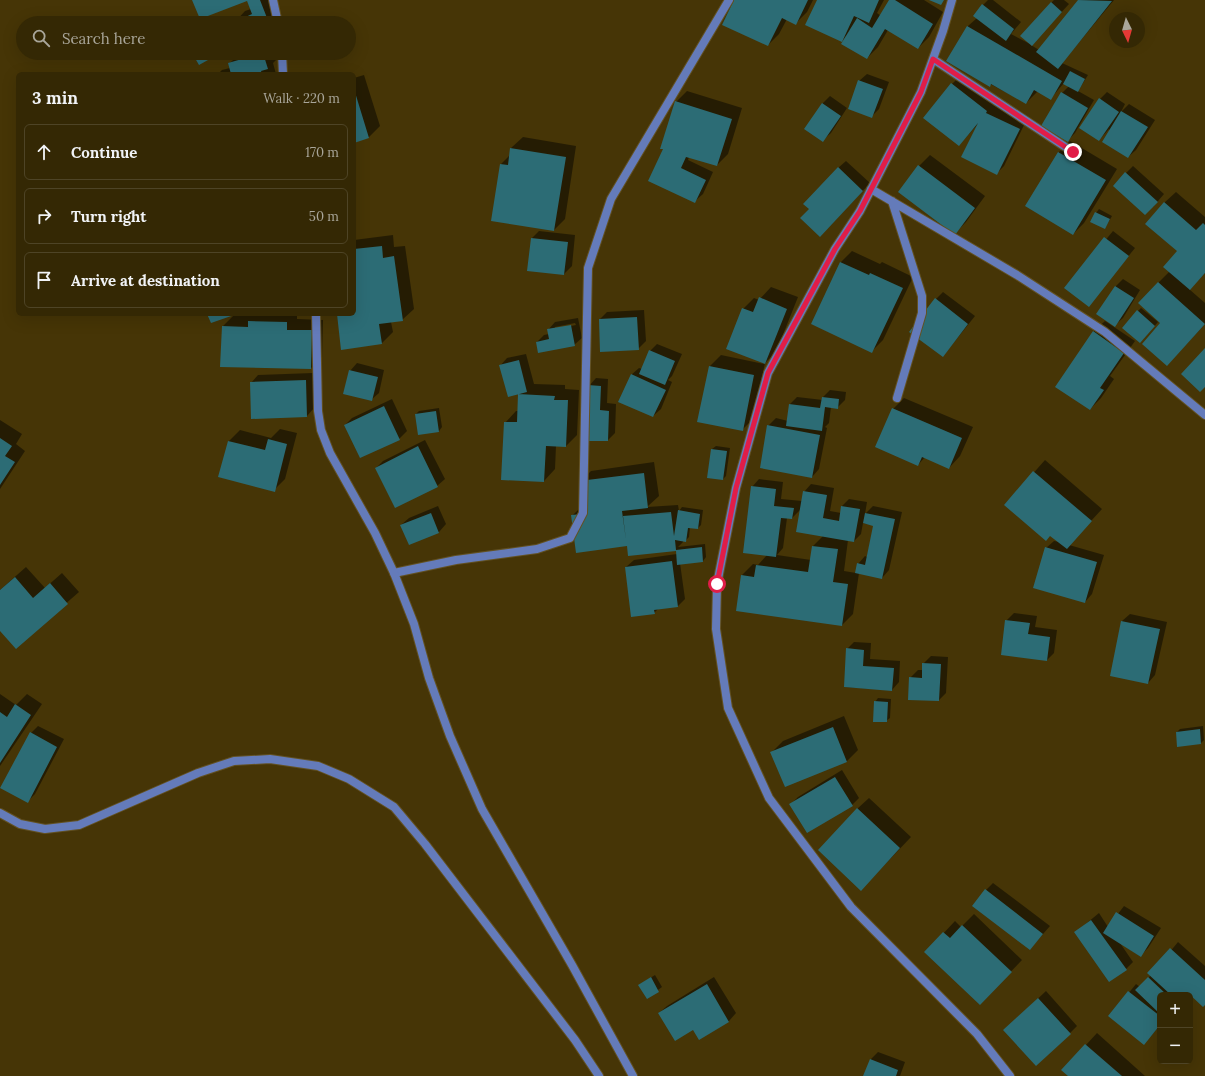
<!DOCTYPE html>
<html lang="en">
<head>
<meta charset="utf-8">
<style>
  body { margin:0; font-family:Lora,serif; background:#3c300e; color:#f1f3f6 }
  .controls { position:absolute; right:12px; bottom:12px; display:grid; overflow:hidden; border-radius:6px; box-shadow:0 4px 16px #0002 }
  .controls button { width:36px; height:36px; display:grid; place-items:center; padding:0; border:0; border-bottom:1px solid #4e4426; background:#342804; color:#f1f3f6; font:20px sans-serif }
  .compass { position:absolute; left:1109px; top:12px; width:36px; height:36px; border-radius:50%; background:#342804; box-shadow:0 4px 16px #0002; rotate:175deg }
  .stop { position:absolute; width:12px; height:12px; margin:-9px; border:3px solid #e11d48; border-radius:50%; background:#fff }
  .stop.end { background:#e11d48; border-color:#fff; box-shadow:0 1px 4px #0008 }
  .list { margin:0; padding:0; list-style:none }
  h2 { display:flex; justify-content:space-between; align-items:center; height:52px; margin:0; padding:0 16px; font-size:17px }
  h2 small { font-size:13px; font-weight:400; color:#a9a69a }
  .list li { display:grid; grid-template-columns:26px 1fr auto; gap:12px; align-items:center; box-sizing:border-box; height:56px; margin:0 8px 8px; padding:0 8px; border:1px solid #4e4426; border-radius:6px }
  .list b { display:block; font-size:15px; white-space:nowrap }
  .list em { font-size:13px; font-style:normal; color:#a9a69a }
  .icon { flex:none; width:22px; height:22px; fill:none; stroke:currentColor; stroke-width:2; stroke-linecap:round; stroke-linejoin:round }
  .map { position:relative; flex:none; width:1205px; height:1076px; overflow:hidden }
  .search { position:absolute; background:#342804; box-shadow:0 4px 16px #0002; left:16px; top:16px; width:340px; height:44px; display:flex; align-items:center; gap:10px; box-sizing:border-box; padding:0 14px; border-radius:22px; color:#a9a69a; font-size:15px }
  .panel { position:absolute; background:#342804; box-shadow:0 4px 16px #0002; left:16px; top:72px; width:340px; height:244px; border-radius:6px }
  .map>svg:first-child { display:block }
  .shadow { fill:#0007; fill-rule:evenodd }
  .building { fill:#2c6c75 }
  .lines { fill:none; stroke-linecap:round; stroke-linejoin:round }
  .minor-casing { stroke:#625123; stroke-width:10 }
  .tertiary-casing { stroke:#625123; stroke-width:10 }
  .minor { stroke:#647bba; stroke-width:8 }
  .tertiary { stroke:#647bba; stroke-width:8 }
  .route { stroke:#e11d48; stroke-width:5 }
</style>
</head>
<body>
<div class="map">
<svg width="1205" height="1076" viewBox="0 0 1205 1076">
  <rect width="100%" height="100%" fill="#463506"/>
  <path class="shadow" d="M247,0H275L282,18L278,23H234L245,11L251,9Z
    M735,0H813L807,12L796,23L787,19L779,34L768,45Z
    M818,0H884L877,13L881,16L890,0H924L943,12L929,37L918,48L888,30L878,47L867,58L846,36L842,41Z
    M988,0H993L1021,22L1011,34L1030,44L1051,3L1054,0H1064L1069,4L1031,45L1039,50L1079,0H1114L1062,63L1088,75L1078,91L1094,100L1075,133L1068,140L1062,93L1069,86L1064,83L1051,98L1038,91L1026,103L947,61L968,26L977,18L983,5Z
    M240,53H278L279,57L273,63L276,74H218L222,70L230,68L229,64Z
    M867,74L889,82L879,109L872,116L859,81Z
    M364,75L380,126L369,137L354,142V78Z
    M959,77L994,103L993,105L1026,121L1004,166L997,173L978,124L959,145L952,84Z
    M687,91L742,108L728,154L717,165L689,157L688,160L713,172L703,194L695,201L664,149L676,102Z
    M1107,92L1125,104L1121,112L1129,104L1155,120L1136,150L1128,157L1109,129L1099,140L1100,99Z
    M830,96L847,108L831,133L823,140L822,104Z
    M523,137L576,146L565,219L554,230L501,164L510,155L511,148Z
    M1070,141L1117,169L1084,223L1073,234L1027,206L1059,152Z
    M930,155L985,196L966,222L955,233L919,166Z
    M846,161L870,183L828,228L810,209L838,168Z
    M1133,166L1164,194L1153,207L1126,173Z
    M1176,192L1205,217V273L1189,289L1205,303V324L1167,365L1158,283L1170,271L1178,251L1164,203Z
    M1099,209L1112,216L1105,228L1096,213Z
    M539,231L575,235L572,266L564,274L532,238Z
    M1113,231L1135,248L1089,305L1066,288Z
    M393,235L394,247L405,246L414,309L402,320L391,322L393,332L382,343L338,314H354V240Z
    M852,251L880,264L882,262L913,277L883,340L872,351L812,324L841,262Z
    M1123,279L1140,290L1123,318L1115,325V287Z
    M771,287L798,297L776,352L765,363L753,419L742,430L710,366L721,355L764,364L743,309L754,298L759,300Z
    M943,292L975,316L943,356L936,299Z
    M1141,308L1158,322L1143,339L1138,311Z
    M644,310L646,341L638,349L600,319L607,312Z
    M256,314H297V319L323,320L322,357L311,368L223,326L234,315L254,316Z
    M578,318L582,338L574,345L537,342L544,335L549,334L548,330L555,322ZM575,323L576,325L555,329V327Z
    M1105,321L1135,341L1110,376L1114,379L1101,398L1090,409L1093,332Z
    M657,344L682,354L672,376L668,380L672,382L661,409L653,416L631,375L639,368L642,369L650,351Z
    M526,354L534,384L565,385V389L579,390L577,435L566,446H556L555,469L544,481L505,423L516,411H518L519,395L522,392L500,366L507,358Z
    M357,363L384,370L379,393L371,400L350,371Z
    M313,373L314,408L307,416L251,383L258,375Z
    M596,378L608,379L607,403L616,404L615,433L608,440L589,386Z
    M830,390L846,392L845,400L837,408L831,407L829,423L825,427L827,428L819,469L812,477L768,426L776,418L788,421L790,404L797,397L823,400V397Z
    M904,398L973,427L960,456L949,468L925,457L918,465L893,409Z
    M392,399L407,431L399,439L345,425L352,418Z
    M439,408L442,427L439,431L416,414L419,411Z
    M0,420L22,434L16,444L25,451L0,489Z
    M280,429L297,433L285,479L274,490L220,477L229,441L240,430L271,438Z
    M425,440L445,479L437,486L376,468L383,461Z
    M716,446L730,448L726,476L723,479L712,449Z
    M1045,460L1102,509L1069,545L1104,555L1092,594L1085,602L1046,548L1054,541L1060,542L1005,505Z
    M654,462L659,496L647,507L678,505L679,511L682,507L703,510L701,525L698,528L690,527L689,537L686,540H683V542L678,547L705,544L706,557L703,561L680,563L685,599L678,606L658,609L654,613L626,567L634,560L677,554V550L629,555L628,544L572,516L583,505L580,482L591,471Z
    M759,479L783,482L781,499L802,501L804,492L811,484L834,488L830,511L841,513L842,506L849,499L867,502L865,514L873,506L902,512L889,570L882,578L859,573L853,614L842,625L742,575L753,564L758,565L767,555L752,487ZM801,509L823,536L813,546L811,560L777,555L783,548L787,518H792ZM863,523L874,525L867,557L865,556L858,564L856,573L844,571L848,540L854,541L861,534Z
    M438,506L446,524L439,532L409,544L401,525L409,518Z
    M26,567L45,588L62,573L79,592L16,647L0,629V590Z
    M1014,613L1037,616L1035,627L1057,630L1054,653L1047,660L1006,621Z
    M1130,614L1167,622L1155,675L1148,683L1122,621Z
    M854,642L871,643L870,659L900,661L899,682L892,690L845,687L847,649Z
    M931,656L948,657L946,693L939,700L910,678L918,670H923V664Z
    M0,694L16,705L27,694L42,704L0,766Z
    M878,698L891,699L890,718L886,721L875,702Z
    M844,716L858,750L847,761L785,786L772,752L783,741Z
    M38,726L64,739L35,794L27,802L31,733Z
    M1203,726L1204,740L1201,743L1177,732L1180,729Z
    M842,770L859,798L852,805L791,804L798,797Z
    M869,798L911,837L872,878L857,809Z
    M993,883L1050,926L1030,949L986,890Z
    M1124,906L1161,928L1148,948L1140,956L1120,943L1133,962L1126,969L1076,932L1099,913L1108,927Z
    M974,914L1022,960L991,992L926,952L955,921L961,927Z
    M1178,942L1205,966V1004L1187,991L1183,995H1160V1025L1151,1036L1110,1016L1136,984L1140,987L1151,975Z
    M655,975L662,987L647,998L639,985Z
    M714,977L736,1013L729,1021L700,1038L693,1028L659,1013L667,1006Z
    M1046,991L1077,1026L1070,1033L1012,1023Z
    M1097,1033L1145,1076H1069L1063,1070Z
    M878,1052L905,1062L900,1076H864L871,1059Z"/>
  <path class="building" d="M192,0H260L269,23H233L252,14L247,1L200,19Z
    M734,0H808L796,25L782,18L768,46L722,25Z
    M817,0H879L869,23L854,16L842,42L805,25Z
    M889,0H895L933,24L918,49L885,29L867,59L841,44L857,18L872,28Z
    M929,0H944L941,5Z
    M1078,0L1112,1L1058,69L1036,52Z
    M1051,2L1062,12L1032,46L1020,36Z
    M982,4L1014,29L1006,41L973,16Z
    M967,26L1062,81L1051,100L1034,90L1026,104L991,84L990,87L946,61Z
    M192,53H216L217,55L199,65Z
    M263,53L268,69L261,71L262,74H231L228,63Z
    M1070,71L1085,79L1078,92L1063,84Z
    M858,80L883,89L872,118L848,109Z
    M951,83L987,111L986,113L1020,129L997,175L961,157L978,123L959,146L923,118Z
    M354,89L369,138L354,143Z
    M1061,92L1088,108L1068,142L1041,126Z
    M1099,98L1119,112L1099,141L1079,128Z
    M675,101L732,119L717,166L686,157L681,168L706,180L695,203L648,181L663,149H660Z
    M822,103L841,116L823,142L804,129Z
    M1121,111L1148,127L1128,158L1102,142Z
    M510,148L566,157L554,231L491,221L500,164L508,165Z
    M1058,152L1106,180L1073,235L1025,206Z
    M918,165L975,208L955,235L898,192Z
    M838,167L863,191L820,237L800,218L809,209L803,204Z
    M1125,172L1158,202L1145,215L1113,186Z
    M1164,202L1196,230L1203,223L1205,225V273L1190,290L1163,267L1177,251L1145,224Z
    M1095,212L1110,219L1105,229L1090,222Z
    M1104,237L1129,256L1089,307L1064,288Z
    M531,238L568,242L564,275L527,271Z
    M382,246L383,258L394,256L403,321L379,324L382,344L341,350L337,314H354V249Z
    M840,262L869,275L870,273L903,288L872,353L811,324Z
    M1158,282L1205,324L1167,366L1142,344L1160,323L1138,303Z
    M1115,286L1134,298L1115,327L1096,314Z
    M759,297L787,309L765,364L726,349L742,308L753,312Z
    M935,298L968,324L943,357L909,332Z
    M1137,310L1155,326L1140,343L1122,328Z
    M207,314H237L211,323Z
    M637,317L639,350L600,352L599,319Z
    M248,321L287,322V330H312L311,369L220,367L222,326L248,327Z
    M571,325L575,346L538,353L536,342L549,339L547,329Z
    M1093,331L1124,353L1100,388L1104,390L1090,410L1055,387Z
    M1205,348V387L1200,392L1181,374Z
    M649,350L675,361L665,385L639,374Z
    M519,360L527,392L508,397L499,365Z
    M709,366L754,375L743,431L697,422Z
    M349,370L378,377L372,401L343,394Z
    M631,374L666,390L653,417L618,402Z
    M306,380L307,417L251,419L250,382Z
    M588,385L601,386L600,410L609,411L608,441H586Z
    M518,394L555,396L554,400H568L566,447L546,446L544,482L501,480L504,422H517Z
    M822,397L839,399L838,409L825,407L822,431L786,426L789,404L820,408Z
    M384,406L400,440L360,458L344,425Z
    M892,408L962,438L949,469L922,457L918,466L875,447Z
    M436,411L439,432L418,435L415,414Z
    M767,425L820,435L812,478L760,468Z
    M0,438L12,446L5,456L15,462L0,485Z
    M268,439L287,444L275,492L218,477L228,441L265,450Z
    M418,446L438,487L395,508L375,468Z
    M711,449L727,451L723,480L707,478Z
    M1033,471L1092,521L1067,549L1050,536L1046,541L1004,505Z
    M644,473L648,508L622,511L626,540L623,516L671,512L674,536L678,510L700,514L698,529L688,528L686,542L675,540L676,550L702,547L703,562L677,565L676,551L628,556L627,546L576,553L571,515L583,514L579,481Z
    M751,486L776,489L774,506L794,508L792,519L781,518L776,557L743,553Z
    M803,491L827,495L823,518L839,521L841,506L860,509L854,542L796,532Z
    M431,513L439,533L409,545L400,525Z
    M865,513L895,519L882,579L855,573L857,563L865,565L873,526L863,523Z
    M812,546L838,549L833,582L848,584L842,626L736,611L741,575L754,577L756,565L808,572Z
    M1045,547L1097,562L1085,603L1033,588Z
    M672,561L678,607L654,610L655,614L631,617L625,567Z
    M15,577L33,598L50,583L68,604L16,649L0,631V590Z
    M1005,620L1030,623L1028,634L1050,637L1047,661L1001,655Z
    M1121,621L1160,629L1148,684L1110,676Z
    M846,648L864,650L863,666L894,668L892,691L844,687Z
    M922,663L941,664L939,701L908,700L909,677L922,678Z
    M874,701L888,702L887,722H873Z
    M15,704L31,715L0,763V712L7,717Z
    M833,727L847,762L785,787L770,752Z
    M1200,729L1201,744L1177,747L1176,732Z
    M30,732L57,747L28,803L0,788Z
    M835,777L853,806L807,833L789,804Z
    M857,808L900,848L861,891L818,850Z
    M985,889L1043,934L1030,950L972,906Z
    M1116,912L1154,936L1141,957L1103,933Z
    M1091,920L1127,970L1109,982L1074,932Z
    M962,925L1012,972L980,1005L924,952L943,932L950,938Z
    M1170,948L1205,980V1005L1203,1007L1187,992L1184,995H1171L1147,973Z
    M651,977L659,992L647,999L638,985Z
    M1148,977L1167,995H1160V1014L1135,990Z
    M707,984L729,1022L699,1040L693,1030L675,1041L658,1013Z
    M1128,991L1160,1016V1025L1144,1045L1108,1016Z
    M1038,998L1071,1034L1036,1066L1003,1030Z
    M1085,1044L1122,1076H1068L1061,1070Z
    M870,1059L898,1070L896,1076H863Z"/>
  <g class="lines">
    <g class="minor-casing">
      <path id="minor" d="M952,0L943,31L921,92L860,211L835,249L768,373L736,488L717,584L716,629L728,708L769,798L851,907L977,1034L1010,1076
        M933,59L1073,152
        M871,189L1017,275L1105,332L1205,415
        M892,201L922,296V313L897,398
        M394,573L456,560L537,549L570,538L583,513L588,268L611,199L729,0
        M0,813L20,824L45,829L79,825L198,773L234,761L270,759L318,766L349,779L394,807L425,844L575,1040L599,1076"/>
    </g>
    <g class="tertiary-casing">
      <path id="tertiary" d="M273,0L278,23
        M282,53L283,74
        M316,314L318,411L321,430L330,453L375,533L394,573L414,624L429,678L450,736L482,809L572,965L633,1076"/>
    </g>
    <use href="#minor" class="minor"/>
    <use href="#tertiary" class="tertiary"/>
  </g>
  <g class="lines">
    <path class="route" d="M717,584L736,488L768,373L835,249L860,211L921,92L933,59L1073,152"/>
  </g>
</svg>
<div class="controls">
<button>+</button>
<button>−</button>
</div>
<svg class="compass" viewBox="-18 -18 36 36"><path d="M0-13l5 13h-10z" fill="#e53935"/><path d="M0 13l5-13h-10z" fill="#a9a69a"/></svg>
<div class="stop" style="left:717px;top:584px"></div>
<div class="stop end" style="left:1073px;top:152px"></div>
<div class="search"><svg class="icon" aria-label="search" viewBox="0 0 24 24"><circle cx="10" cy="10" r="6"/><path d="M15 15l6 6"/></svg>Search here</div>
<section class="panel">
<h2>3 min<small>Walk · 220 m</small></h2>
<ul class="list">
<li><svg class="icon" aria-label="ahead" viewBox="0 0 24 24"><path d="M12 20V5M6 11l6-6 6 6"/></svg><div><b>Continue</b></div><em>170 m</em></li>
<li><svg class="icon" aria-label="right" viewBox="0 0 24 24"><path d="M7 20v-9h11M14 6l5 5-5 5"/></svg><div><b>Turn right</b></div><em>50 m</em></li>
<li><svg class="icon" aria-label="arrive" viewBox="0 0 24 24"><path d="M6 21V4h12l-3 4 3 4H6"/></svg><div><b>Arrive at destination</b></div></li>
</ul>
</section>
</div>
</body>
</html>
